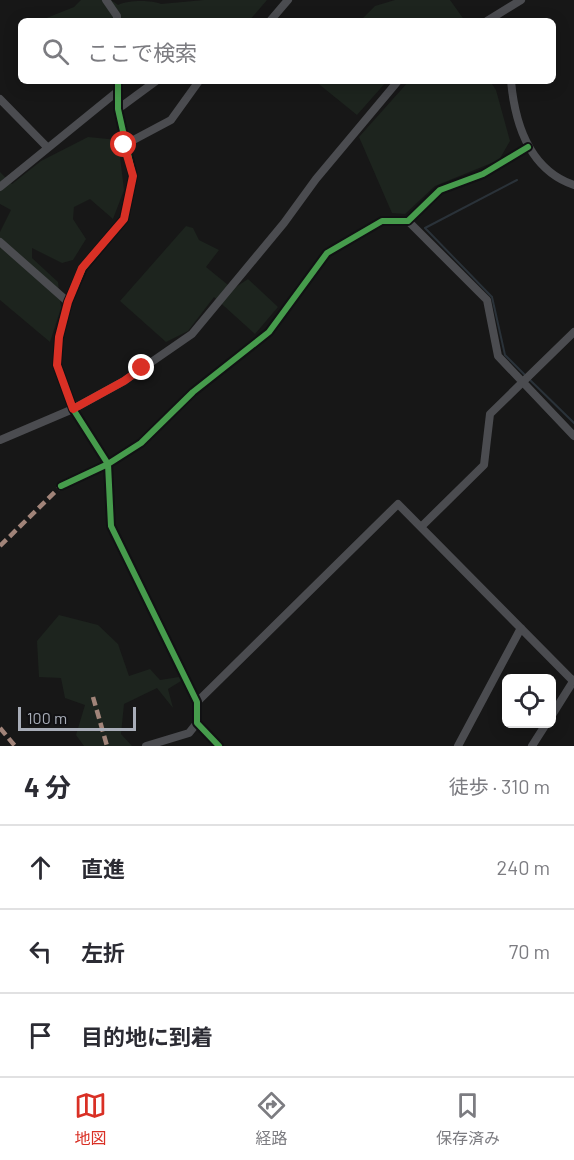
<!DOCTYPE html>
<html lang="ja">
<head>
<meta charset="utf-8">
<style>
  body { margin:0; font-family:Barlow,"Noto Sans JP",sans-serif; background:#f7f7f7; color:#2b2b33 }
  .controls { position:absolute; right:18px; bottom:18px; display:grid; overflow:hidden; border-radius:9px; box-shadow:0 3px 15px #0003 }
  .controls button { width:54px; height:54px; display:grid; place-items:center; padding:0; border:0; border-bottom:2px solid #e1e1e2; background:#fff; color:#2b2b33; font:30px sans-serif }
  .scale { position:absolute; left:18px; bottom:15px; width:118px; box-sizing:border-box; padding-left:6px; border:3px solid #a8adb8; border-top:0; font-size:16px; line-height:21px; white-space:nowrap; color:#a8adb8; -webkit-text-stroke:4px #111113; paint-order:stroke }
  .stop { position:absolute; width:18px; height:18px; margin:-14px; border:4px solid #d93025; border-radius:50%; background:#fff }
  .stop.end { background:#d93025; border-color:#fff; box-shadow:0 2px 6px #0008 }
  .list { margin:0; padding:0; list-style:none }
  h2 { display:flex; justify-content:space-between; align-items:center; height:78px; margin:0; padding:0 24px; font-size:26px }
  h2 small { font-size:20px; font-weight:400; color:#7c7c81 }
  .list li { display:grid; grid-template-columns:39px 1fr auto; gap:18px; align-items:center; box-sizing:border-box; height:84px; padding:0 24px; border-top:2px solid #e1e1e2 }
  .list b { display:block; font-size:22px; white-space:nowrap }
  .list em { font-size:20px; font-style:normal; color:#7c7c81 }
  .icon { flex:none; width:33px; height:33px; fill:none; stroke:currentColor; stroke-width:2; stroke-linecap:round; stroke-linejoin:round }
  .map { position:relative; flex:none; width:574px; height:746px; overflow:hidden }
  .search { position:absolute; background:#fff; box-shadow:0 3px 15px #0003; left:18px; right:18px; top:18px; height:66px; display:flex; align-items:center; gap:15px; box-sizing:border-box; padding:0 21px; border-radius:9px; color:#7c7c81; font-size:22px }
  .sheet { height:330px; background:#fff }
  nav { display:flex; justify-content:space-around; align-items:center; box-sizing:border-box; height:84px; border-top:2px solid #e1e1e2; background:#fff; font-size:16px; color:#7c7c81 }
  nav a { display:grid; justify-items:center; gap:3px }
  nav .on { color:#d93025 }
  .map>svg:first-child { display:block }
  .green { fill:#1d241e }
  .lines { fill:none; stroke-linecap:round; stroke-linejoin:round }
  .stream { stroke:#2a3239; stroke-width:2 }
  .street { stroke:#4b4c50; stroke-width:8 }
  .quiet { stroke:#a18479; stroke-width:4.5; stroke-dasharray:9 4.5; stroke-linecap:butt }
  .cycleway-casing { stroke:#111113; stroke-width:10 }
  .cycleway { stroke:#469c4c; stroke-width:6 }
  .route { stroke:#d93025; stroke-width:8 }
</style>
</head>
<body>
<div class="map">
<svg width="574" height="746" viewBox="0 0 574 746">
  <rect width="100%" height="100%" fill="#171717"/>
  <path class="green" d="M81,0H111L118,5C128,0 152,0 161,4L204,0H267L249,21H39L74,7Z
    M395,0H450L465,21H360L375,6Z
    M315,81H387L357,115Z
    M409,81H490L496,90L510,141L499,160L435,186L405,214L392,213L359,137Z
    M88,137L118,140L124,190L113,219L90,199L74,207L73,219L86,239L73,260L62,263L32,248V258L58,282L61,308L50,342L0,300V232L11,210L0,204V172L12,184L41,161Z
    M186,226L193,228L199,240L219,250L206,267L233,289L248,279L278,307L255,334L214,297L188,331L166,342L120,301Z
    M59,615L98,625L118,644L129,676L150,669L160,680L179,677L181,681L168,689L173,708L157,688L124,704L121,734L132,746H84L76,735L85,705L65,698L61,678L39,677L37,641Z"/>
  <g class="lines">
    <path class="stream" d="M517,180L425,228L492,297L505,355L525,375
      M529,379L574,423"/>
    <path class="street" d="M106,0L117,16V21
      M270,21L288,0
      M487,21L521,0
      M118,81V109L133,176L124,219L83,268L68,302L59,337L57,365L73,409L108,464L111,526L197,702V723L219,746
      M511,81C515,124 530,170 574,185
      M0,99L47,147
      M118,109L156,81
      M124,145L171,120L199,81
      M0,187L118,91
      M408,221L487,300L498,356L574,436
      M0,242L68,302
      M0,440L73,409L124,381L192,334L284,223L316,179L398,81
      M61,486L108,464L141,443L193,392L269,332L327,253L382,221H408L440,190L483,174L528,147
      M421,527L484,465L490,414L574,332
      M197,702L398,504L573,681
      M552,715L574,680
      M146,746L189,733L197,723
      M458,746L521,628
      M532,746L546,724"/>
    <path class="quiet" d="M0,546L61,486
      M93,697L107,746
      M0,728L15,746"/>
    <g class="cycleway-casing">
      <path id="cycleway" d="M118,81V109L133,176L124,219L83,268L68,302L59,337L57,365L73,409L108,464L111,526L197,702V723L219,746
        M61,486L108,464L141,443L193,392L269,332L327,253L382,221H408L440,190L483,174L528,147"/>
    </g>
    <use href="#cycleway" class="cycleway"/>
  </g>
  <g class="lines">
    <path class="route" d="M124,145L133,176L124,219L82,268L68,302L59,337L57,365L73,409L124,381L142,368"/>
  </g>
</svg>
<div class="controls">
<button><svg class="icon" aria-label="locate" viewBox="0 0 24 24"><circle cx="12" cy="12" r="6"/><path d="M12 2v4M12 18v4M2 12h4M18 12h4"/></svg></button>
</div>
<div class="scale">100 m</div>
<div class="stop" style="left:124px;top:145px"></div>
<div class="stop end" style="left:142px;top:368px"></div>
<div class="search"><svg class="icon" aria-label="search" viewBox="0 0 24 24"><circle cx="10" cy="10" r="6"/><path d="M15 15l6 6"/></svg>ここで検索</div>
</div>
<section class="sheet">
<h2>4 分<small>徒歩 · 310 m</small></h2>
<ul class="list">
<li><svg class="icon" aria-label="ahead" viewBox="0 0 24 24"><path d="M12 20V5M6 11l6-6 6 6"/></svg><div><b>直進</b></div><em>240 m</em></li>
<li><svg class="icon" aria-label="left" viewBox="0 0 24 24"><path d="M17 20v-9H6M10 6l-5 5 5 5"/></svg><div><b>左折</b></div><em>70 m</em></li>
<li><svg class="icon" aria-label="arrive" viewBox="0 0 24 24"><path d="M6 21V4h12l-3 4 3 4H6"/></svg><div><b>目的地に到着</b></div></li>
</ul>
</section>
<nav>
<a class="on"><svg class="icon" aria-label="map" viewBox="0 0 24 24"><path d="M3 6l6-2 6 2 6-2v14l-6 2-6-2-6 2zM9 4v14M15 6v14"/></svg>地図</a>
<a><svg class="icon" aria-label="directions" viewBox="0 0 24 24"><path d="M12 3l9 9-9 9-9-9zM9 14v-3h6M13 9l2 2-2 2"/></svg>経路</a>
<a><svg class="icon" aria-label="saved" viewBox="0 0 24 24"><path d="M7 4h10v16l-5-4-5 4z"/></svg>保存済み</a>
</nav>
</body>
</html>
